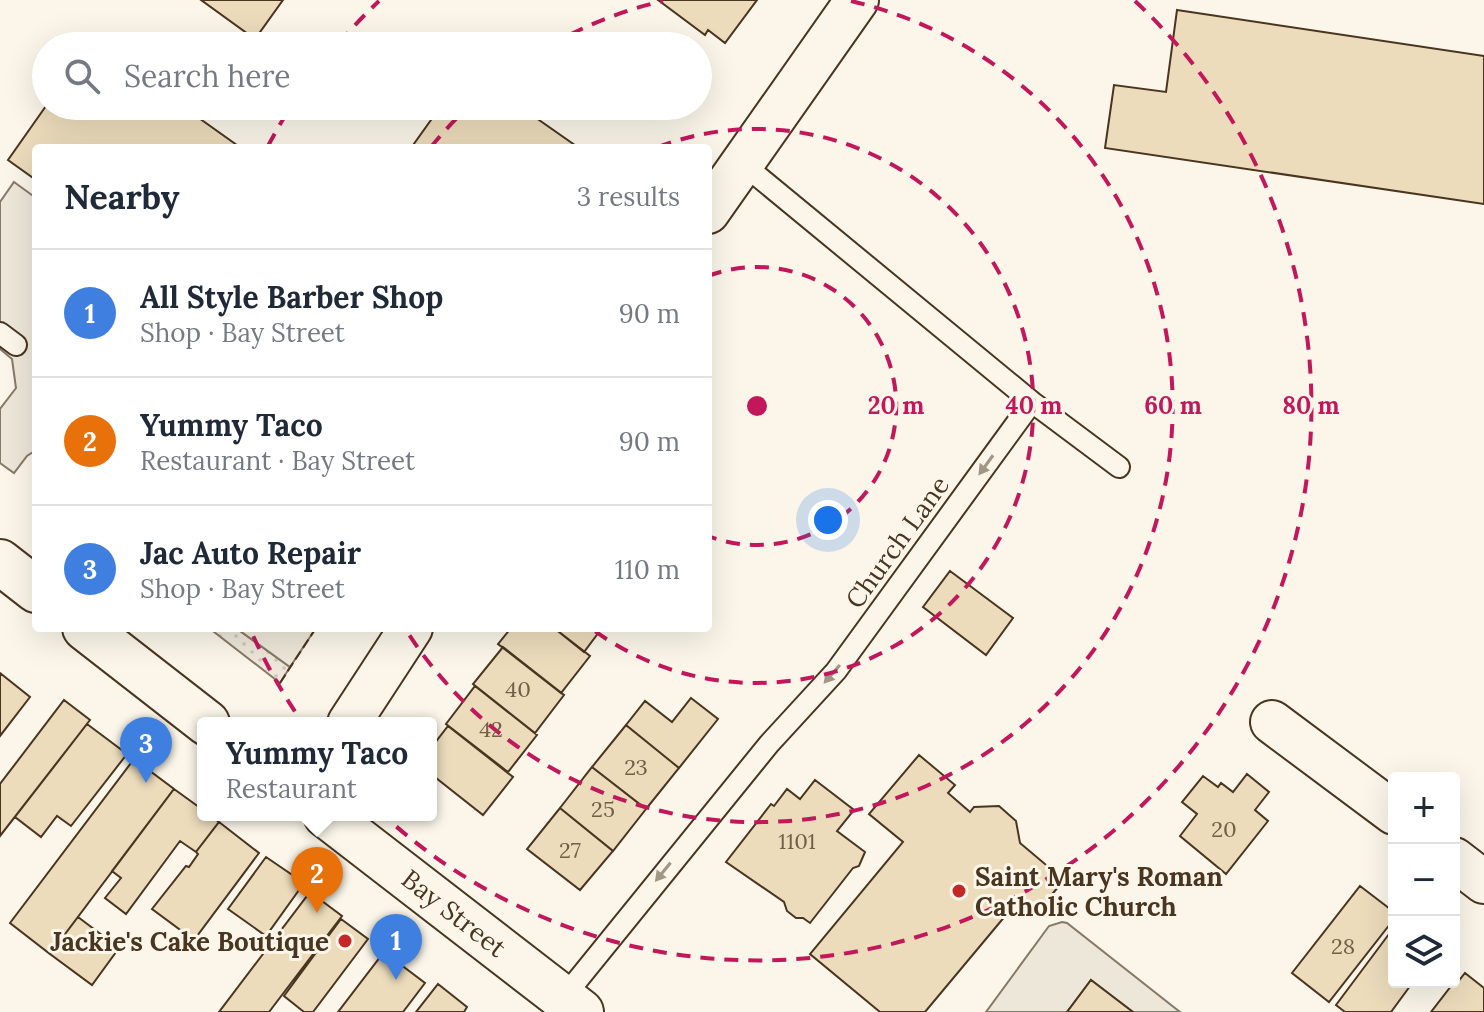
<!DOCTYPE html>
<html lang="en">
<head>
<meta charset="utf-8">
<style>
  body { margin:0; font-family:Lora,serif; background:#f6f6f7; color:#1f2937 }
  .controls { position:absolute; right:24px; bottom:24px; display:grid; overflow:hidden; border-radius:8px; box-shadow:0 8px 32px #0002 }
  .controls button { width:72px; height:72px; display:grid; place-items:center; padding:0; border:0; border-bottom:2px solid #e0e1e3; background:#fff; color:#1f2937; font:40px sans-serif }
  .you { position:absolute; left:828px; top:520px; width:28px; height:28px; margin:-20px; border:6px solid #fff; border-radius:50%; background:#1a73e8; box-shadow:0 0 0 12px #1a73e833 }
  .badge { display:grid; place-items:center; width:52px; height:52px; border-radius:50%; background:#db2777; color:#fff; font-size:26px; font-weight:700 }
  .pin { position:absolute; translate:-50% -66px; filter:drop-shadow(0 2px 4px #0008) }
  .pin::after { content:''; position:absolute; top:42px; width:28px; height:24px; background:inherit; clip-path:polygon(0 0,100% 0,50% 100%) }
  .popup { position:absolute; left:197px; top:717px; width:240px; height:104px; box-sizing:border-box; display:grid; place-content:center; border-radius:8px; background:#fff; filter:drop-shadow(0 2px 6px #0005); font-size:26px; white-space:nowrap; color:#747a83 }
  .popup b { font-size:30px; color:#1f2937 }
  .popup::after { content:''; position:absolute; left:50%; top:100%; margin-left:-16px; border:16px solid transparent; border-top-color:#fff }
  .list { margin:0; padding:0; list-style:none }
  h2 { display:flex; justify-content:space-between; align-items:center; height:104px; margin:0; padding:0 32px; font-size:34px }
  h2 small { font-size:26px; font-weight:400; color:#747a83 }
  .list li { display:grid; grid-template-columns:52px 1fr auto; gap:24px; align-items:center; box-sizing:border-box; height:128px; padding:0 32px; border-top:2px solid #e0e1e3 }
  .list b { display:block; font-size:30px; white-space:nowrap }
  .list p { margin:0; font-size:26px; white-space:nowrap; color:#747a83 }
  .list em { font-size:26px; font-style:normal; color:#747a83 }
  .icon { flex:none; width:44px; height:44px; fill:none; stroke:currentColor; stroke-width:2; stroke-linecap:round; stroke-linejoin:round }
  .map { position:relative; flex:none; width:1484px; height:1012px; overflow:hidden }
  .search { position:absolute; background:#fff; box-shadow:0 8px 32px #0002; left:32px; top:32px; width:680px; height:88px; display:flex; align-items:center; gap:20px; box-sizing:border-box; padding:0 28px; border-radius:44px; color:#747a83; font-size:30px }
  .panel { position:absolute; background:#fff; box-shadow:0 8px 32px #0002; left:32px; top:144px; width:680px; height:488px; border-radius:8px }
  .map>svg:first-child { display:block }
  .grass { fill:url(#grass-dots); stroke:#887966; stroke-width:2 }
  .parking { fill:#ede7d9; stroke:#887966; stroke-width:2 }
  .building { fill:#ecdcbc; stroke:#4a3520; stroke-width:2 }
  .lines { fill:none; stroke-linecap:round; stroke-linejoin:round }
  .service-casing { stroke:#4a3520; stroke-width:24 }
  .minor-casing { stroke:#4a3520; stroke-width:46 }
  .secondary-casing { stroke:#4a3520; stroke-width:48 }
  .service { stroke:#fbf6e9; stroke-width:20 }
  .minor { stroke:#fbf6e9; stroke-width:42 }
  .secondary { stroke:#fbf6e9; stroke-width:44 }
  .fence { stroke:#4a3520; stroke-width:2; stroke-dasharray:10 4; stroke-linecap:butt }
  .oneway { fill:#a29684 }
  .ring { fill:none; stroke:#c2185b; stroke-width:4; stroke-dasharray:14 10 }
  .poi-dot { fill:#c62828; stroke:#fbf6e9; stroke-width:3 }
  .labels { text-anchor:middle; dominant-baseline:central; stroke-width:6; stroke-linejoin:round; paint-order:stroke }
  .number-label { font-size:22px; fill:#725f47 }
  .street-label { font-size:26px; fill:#4a3520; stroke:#fbf6e9 }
  .poi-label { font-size:26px; font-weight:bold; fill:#4a3520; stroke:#fbf6e9; text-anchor:start }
  .centre { fill:#c2185b; stroke:#fbf6e9; stroke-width:4 }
  .ring-label { font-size:24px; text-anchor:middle; font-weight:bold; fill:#c2185b; stroke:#fbf6e9; stroke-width:6; stroke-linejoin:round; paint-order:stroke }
</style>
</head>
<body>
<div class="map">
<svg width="1484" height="1012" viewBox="0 0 1484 1012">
  <defs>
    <pattern id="grass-dots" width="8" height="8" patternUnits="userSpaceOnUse" patternTransform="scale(2)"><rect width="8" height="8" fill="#ede6d9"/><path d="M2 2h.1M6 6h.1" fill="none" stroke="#cdc6ba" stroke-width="1.8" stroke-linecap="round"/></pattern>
  </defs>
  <rect width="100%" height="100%" fill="#fbf6e9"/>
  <path class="grass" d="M209,628H236L290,667L280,683Z"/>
  <path class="parking" d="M14,182L36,198V450L27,456L14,473L0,463V409L16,388L12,359L0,349V202Z
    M236,628H316L290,667Z
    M1062,922L1067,923L1180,1012H1133L1091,980L1067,1012H986L1049,926Z"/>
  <path class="building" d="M201,0H283L255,39Z
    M658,0H757L725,43L708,30L705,35Z
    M1177,10L1484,56V204L1105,148L1114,85L1166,92Z
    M46,106H182L241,148H36V180L8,160Z
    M441,106H519L579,148H411Z
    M950,571L1013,618L986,655L923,607Z
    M511,628H554L590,656L561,693L498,644Z
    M554,628H602L584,652Z
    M503,647L564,695L535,733L473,684Z
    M0,673L30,697L0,736Z
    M475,686L537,735L508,772L446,724Z
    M691,698L718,719L679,768L626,725L645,701L672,722Z
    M64,700L90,720L0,836V784Z
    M87,724L127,754L71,826L57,816L41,837L15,817Z
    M626,725L679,768L646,809L592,767Z
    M448,726L513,777L483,815L431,774V748Z
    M919,755L955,785L948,793L970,812L974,807L999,806L1016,821L1020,843L1064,880L1033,917L1016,903L925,1012H880L810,954L903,842L869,814Z
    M134,759L174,789L50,954L10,923Z
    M592,767L646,809L613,851L560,808Z
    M1247,774L1269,792L1255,810L1268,821L1226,874L1180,836L1197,814L1182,802L1203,776L1218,787L1221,783L1233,792Z
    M815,780L854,810L837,831L865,852L859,866L853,868L810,923L803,918H796L787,911L784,902L726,862L771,804L774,806L787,789L800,799Z
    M174,789L203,810V815H209L219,822L196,852L180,841L126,914L105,898L121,878L112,871Z
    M560,808L613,851L580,890L527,849Z
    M219,822L259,853L194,940L152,909L186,866L189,867L198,854L196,852Z
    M266,857L304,883L266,936L228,909Z
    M1360,886L1394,912V919L1329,1002L1292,973Z
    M310,892L342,916L269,1012H219Z
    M78,917L119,948L92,985L50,954Z
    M341,919L368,939L313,1012H304L284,996Z
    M1392,930L1394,982H1413L1391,1012H1345L1336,1005Z
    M384,952L425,983L403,1012H338Z
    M1465,973L1484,988V1012H1431L1455,981L1457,983Z
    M1091,980L1133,1012H1067Z
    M438,984L467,1007L464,1012H416Z"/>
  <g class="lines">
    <g class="service-casing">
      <path id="service" d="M743,164L1032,402L1119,467
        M0,333L16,345
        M563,998L769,744L836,671L1032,402"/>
    </g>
    <g class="minor-casing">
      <path id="minor" d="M708,212L857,0
        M1272,722L1394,813
        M349,723L411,628
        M1454,859L1484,882"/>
    </g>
    <g class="secondary-casing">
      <path id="secondary" d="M0,562L36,590
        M85,628L207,723
        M326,815L581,1012"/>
    </g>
    <use href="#service" class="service"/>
    <use href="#minor" class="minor"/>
    <use href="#secondary" class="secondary"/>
    <path class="fence" d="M280,683L316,628"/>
  </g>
  <defs><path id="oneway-solid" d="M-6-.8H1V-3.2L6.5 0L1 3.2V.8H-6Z" transform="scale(2)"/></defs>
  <g class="oneway">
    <use href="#oneway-solid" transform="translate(986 465) rotate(126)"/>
    <use href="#oneway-solid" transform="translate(832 674) rotate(131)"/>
    <use href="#oneway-solid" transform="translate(663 872) rotate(129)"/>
  </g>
  <g class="ring">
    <path d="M708 276A139 139 0 1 1 708 536"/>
    <path d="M658 147A277 277 0 1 1 592 629"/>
    <path d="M431 147A416 416 0 0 1 468 107M549 46A416 416 0 0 1 663 1M851 1A416 416 0 1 1 406 630"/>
    <path d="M268 146A554 554 0 0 1 290 108M339 43A554 554 0 0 1 379 1M1135 1A554 554 0 1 1 251 631"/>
  </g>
  <g class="poi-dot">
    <circle cx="959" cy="891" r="8"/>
    <circle cx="345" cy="941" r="8"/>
  </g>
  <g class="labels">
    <g class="number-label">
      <text x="518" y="689">40</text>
      <text x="491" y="729">42</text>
      <text x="636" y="767">23</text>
      <text x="603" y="809">25</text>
      <text x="1224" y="829">20</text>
      <text x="797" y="841">1101</text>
      <text x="570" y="850">27</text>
      <text x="1343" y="946">28</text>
    </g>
    <g class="street-label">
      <text transform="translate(897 542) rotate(-54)">Church Lane</text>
      <text transform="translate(454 913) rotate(38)">Bay Street</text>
    </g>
    <g class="poi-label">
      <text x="975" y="876">Saint Mary's Roman<tspan x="975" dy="30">Catholic Church</tspan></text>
      <text x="329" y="941" text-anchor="end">Jackie's Cake Boutique</text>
    </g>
  </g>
  <circle cx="757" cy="406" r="12" class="centre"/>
  <g class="ring-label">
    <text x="896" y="414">20 m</text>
    <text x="1034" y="414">40 m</text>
    <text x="1173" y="414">60 m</text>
    <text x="1311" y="414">80 m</text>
  </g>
</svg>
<div class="controls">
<button>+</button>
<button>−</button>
<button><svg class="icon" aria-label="layers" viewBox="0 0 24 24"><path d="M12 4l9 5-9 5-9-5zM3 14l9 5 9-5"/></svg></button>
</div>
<div class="you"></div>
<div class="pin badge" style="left:396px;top:980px;background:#3f7fe0">1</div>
<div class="pin badge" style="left:317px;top:913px;background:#e8710a">2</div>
<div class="popup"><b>Yummy Taco</b>Restaurant</div>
<div class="pin badge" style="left:146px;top:783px;background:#3f7fe0">3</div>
<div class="search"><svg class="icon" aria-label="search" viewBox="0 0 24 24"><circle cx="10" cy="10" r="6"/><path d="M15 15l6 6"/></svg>Search here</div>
<section class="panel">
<h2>Nearby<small>3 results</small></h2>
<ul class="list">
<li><span class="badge" style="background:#3f7fe0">1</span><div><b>All Style Barber Shop</b><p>Shop · Bay Street</p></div><em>90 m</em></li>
<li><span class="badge" style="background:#e8710a">2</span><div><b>Yummy Taco</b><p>Restaurant · Bay Street</p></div><em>90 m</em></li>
<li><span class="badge" style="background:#3f7fe0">3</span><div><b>Jac Auto Repair</b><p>Shop · Bay Street</p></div><em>110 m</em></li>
</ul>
</section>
</div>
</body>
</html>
